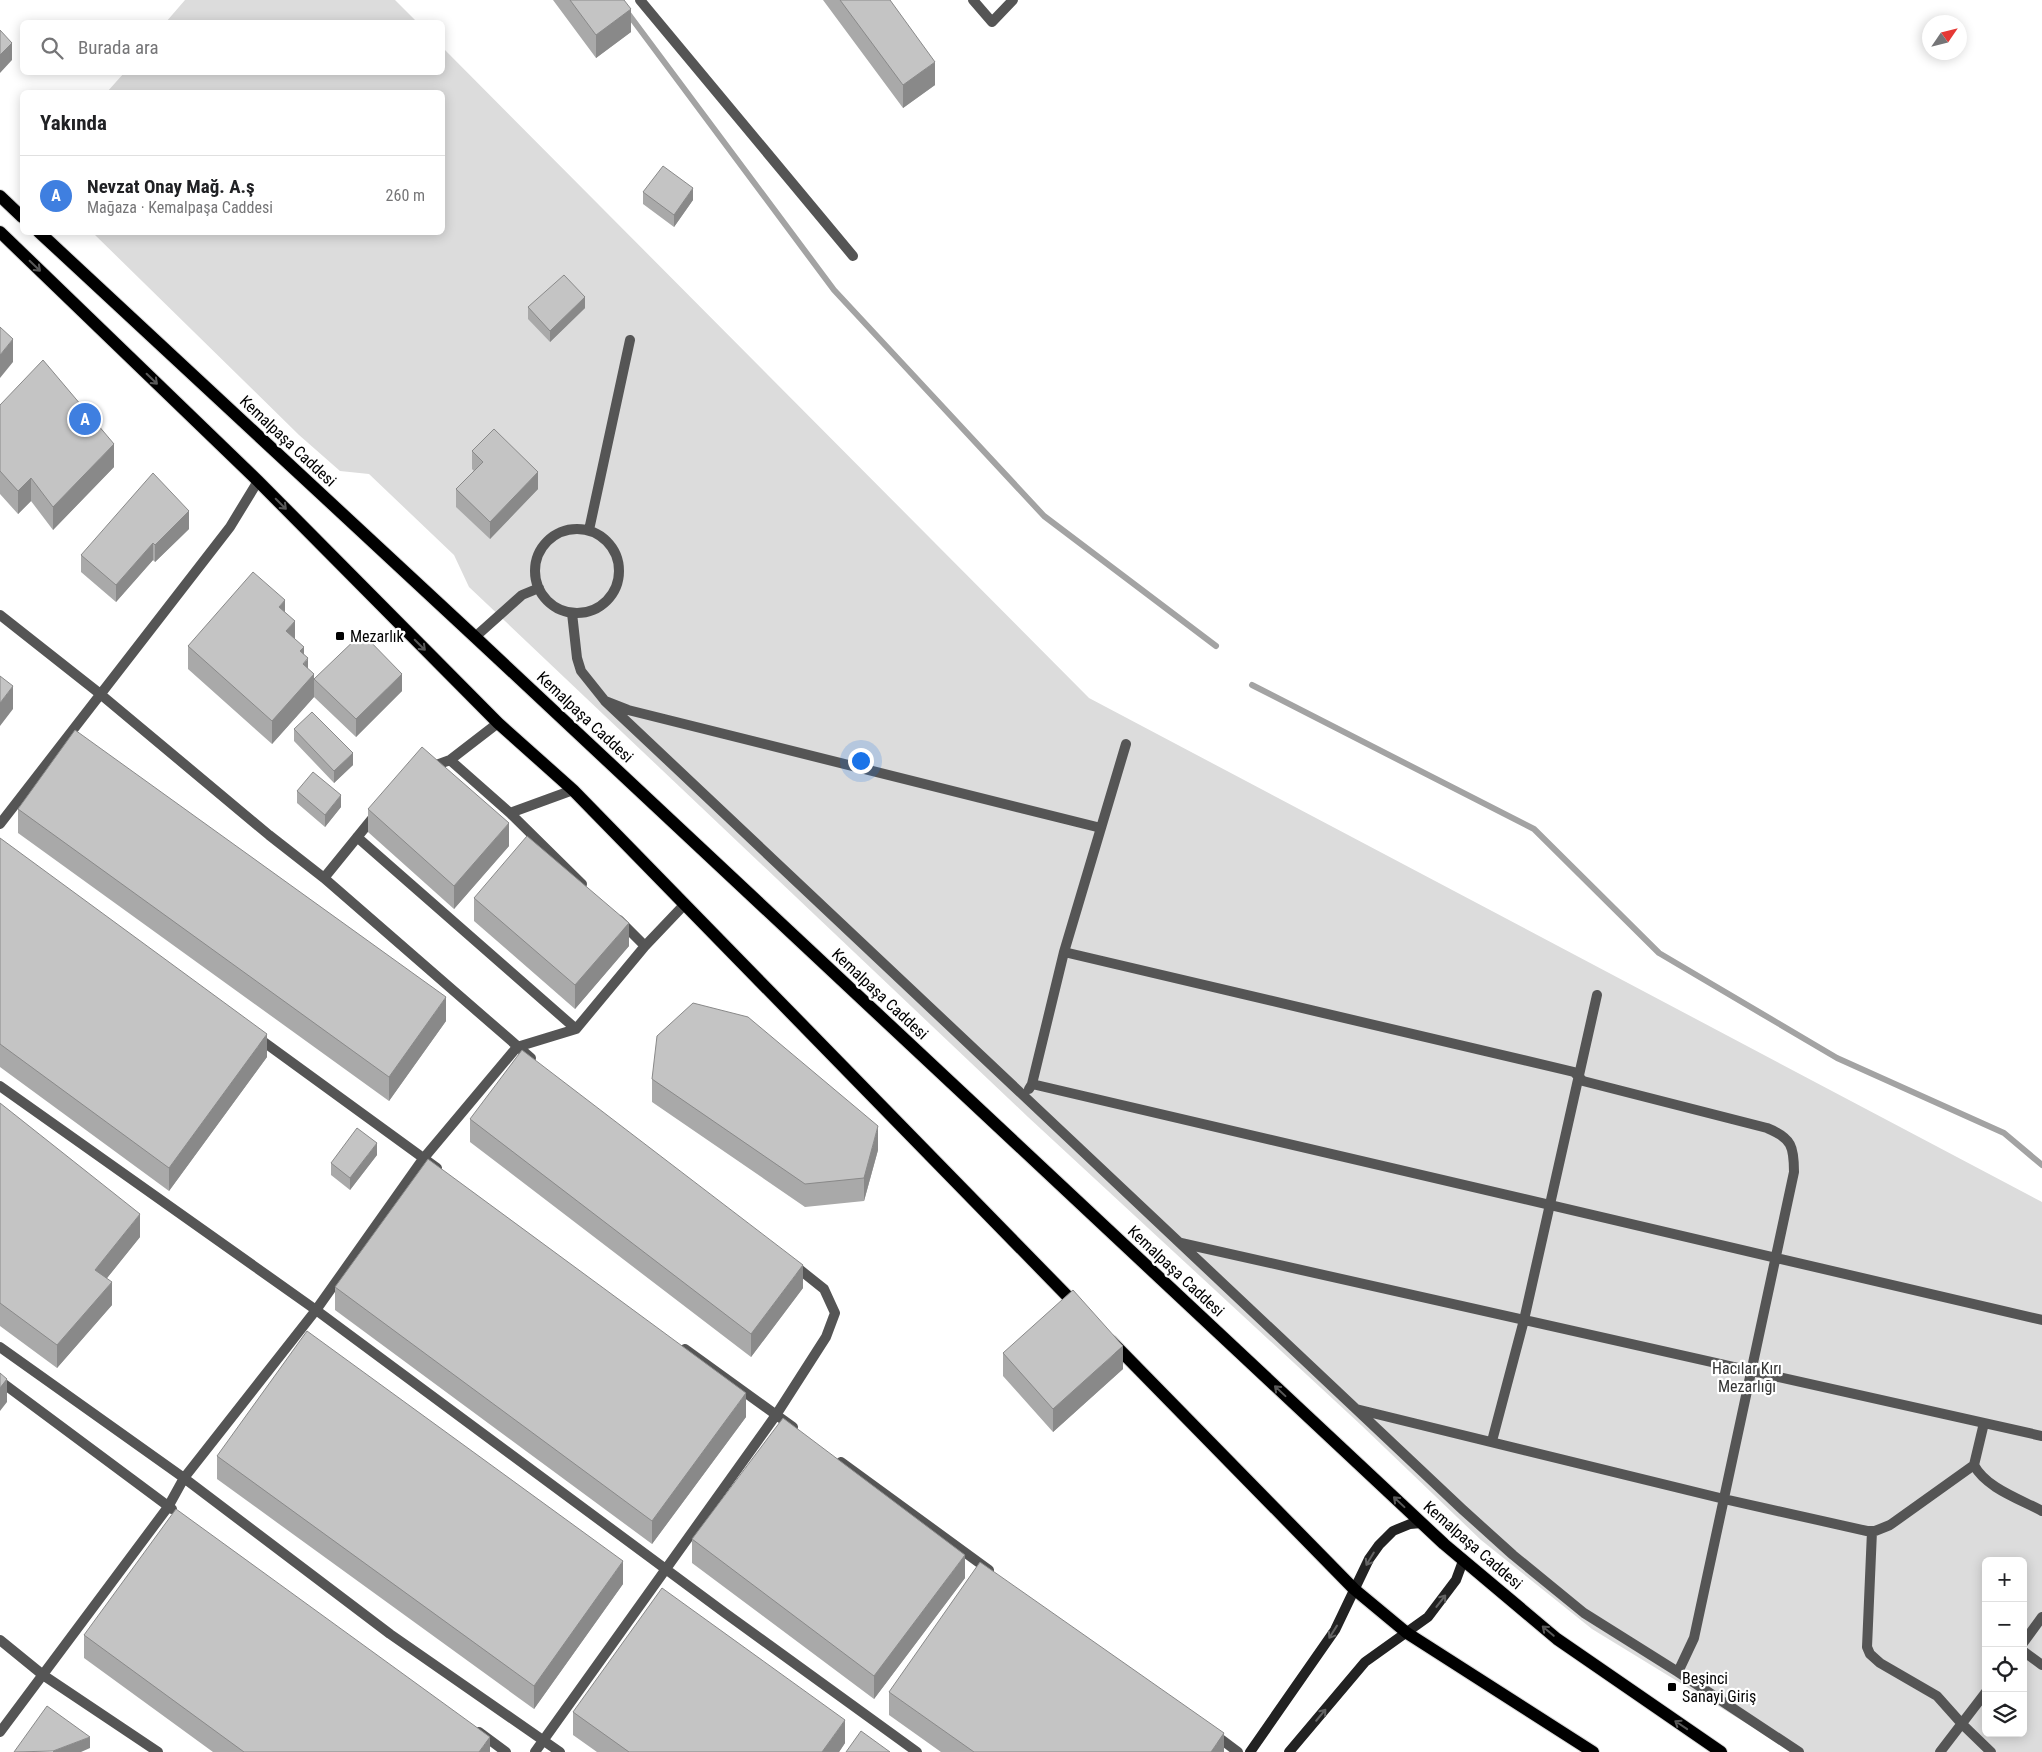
<!DOCTYPE html>
<html lang="tr">
<head>
<meta charset="utf-8">
<style>
  body { margin:0; font-family:"Roboto Condensed",sans-serif; background:#f6f6f6; color:#202124 }
  .controls { position:absolute; right:15px; bottom:15px; display:grid; overflow:hidden; border-radius:8px; box-shadow:0 2px 12px #0003 }
  .controls button { width:45px; height:45px; display:grid; place-items:center; padding:0; border:0; border-bottom:1px solid #e0e0e0; background:#fff; color:#202124; font:25px sans-serif }
  .compass { position:absolute; left:1922px; top:15px; width:45px; height:45px; border-radius:50%; background:#fff; box-shadow:0 2px 12px #0003; rotate:55deg }
  .you { position:absolute; left:860px; top:760px; width:18px; height:18px; margin:-12px; border:4px solid #fff; border-radius:50%; background:#1a73e8; box-shadow:0 0 0 8px #1a73e833 }
  .badge { display:grid; place-items:center; width:32px; height:32px; border-radius:50%; background:#ea580c; color:#fff; font-size:16px; font-weight:700 }
  .pin { position:absolute; translate:-50% -50%; border:2px solid #fff; box-shadow:0 1px 5px #0006 }
  .list { margin:0; padding:0; list-style:none }
  h2 { display:flex; justify-content:space-between; align-items:center; height:65px; margin:0; padding:0 20px; font-size:21px }
  h2 small { font-size:16px; font-weight:400; color:#757577 }
  .list li { display:grid; grid-template-columns:32px 1fr auto; gap:15px; align-items:center; box-sizing:border-box; height:80px; padding:0 20px; border-top:1px solid #e0e0e0 }
  .list b { display:block; font-size:19px; white-space:nowrap }
  .list p { margin:0; font-size:16px; white-space:nowrap; color:#757577 }
  .list em { font-size:16px; font-style:normal; color:#757577 }
  .icon { flex:none; width:28px; height:28px; fill:none; stroke:currentColor; stroke-width:2; stroke-linecap:round; stroke-linejoin:round }
  .map { position:relative; flex:none; width:2042px; height:1752px; overflow:hidden }
  .search { position:absolute; background:#fff; box-shadow:0 2px 12px #0003; left:20px; top:20px; width:425px; height:55px; display:flex; align-items:center; gap:12px; box-sizing:border-box; padding:0 18px; border-radius:8px; color:#757577; font-size:19px }
  .panel { position:absolute; background:#fff; box-shadow:0 2px 12px #0003; left:20px; top:90px; width:425px; height:145px; border-radius:8px }
  .map>svg:first-child { display:block }
  .green { fill:#dcdcdc; fill-rule:evenodd }
  .lines { fill:none; stroke-linecap:round; stroke-linejoin:round }
  .stream { stroke:#a3a3a3; stroke-width:6 }
  .primary-casing { stroke:#dbdbdb; stroke-width:14 }
  .lane { stroke:#555; stroke-width:10 }
  .street { stroke:#555; stroke-width:10 }
  .secondary { stroke:#222; stroke-width:10 }
  .primary { stroke:#000; stroke-width:12 }
  .wall { fill:#a9a9a9 }
  .shaded-wall { fill:#898989 }
  .building { fill:#c4c4c4; stroke:#898989 }
  .oneway { stroke:#595959 }
  .oneway2 { stroke:#646464 }
  .poi-dot { fill:#000; stroke:#fff; stroke-width:2 }
  .labels { text-anchor:middle; dominant-baseline:central; stroke-width:4.5; stroke-linejoin:round; paint-order:stroke }
  .street-label { font-size:16px; fill:#000; stroke:#fff }
  .poi-label { font-size:16px; fill:#000; stroke:#fff; text-anchor:start }
  .park-label { font-size:16px; fill:#333; stroke:#fff }
</style>
</head>
<body>
<div class="map">
<svg width="2042" height="1752" viewBox="0 0 2042 1752">
  <rect width="100%" height="100%" fill="#fff"/>
  <path class="green" d="M185,0H395L417,22H166Z
    M443,48L1089,698L2042,1202V1752H1790L1754,1728L1592,1629L1481,1540L1361,1425L1028,1117L469,587L454,555L369,474L340,471L299,435L93,233L442,232V92H107L124,73L442,72ZM1986,1561H2023V1733H1986Z"/>
  <g class="lines">
    <path class="stream" d="M618,0L834,290L1044,516L1216,646
      M1252,685L1534,829L1659,953L1837,1058L2004,1133L2042,1165"/>
    <g class="primary-casing">
      <path id="primary" d="M0,196L22,217
        M0,232L258,481L498,723L573,790L1078,1307
        M39,232L475,637L1444,1544L1557,1639L1721,1752
        M1111,1341L1354,1589L1407,1633L1593,1752"/>
    </g>
    <path class="lane" d="M535 571a42 42 0 1 1 84 0a42 42 0 1 1-84 0Z
      M589,530L630,340
      M572,613L577,658L581,671L605,701L628,710L1101,828
      M475,637L522,595L539,588
      M605,701L1462,1509L1513,1555L1584,1613L1678,1672L1799,1752
      M1064,952L1574,1072L1583,1081L1767,1128C1792,1138 1794,1147 1794,1172L1694,1638L1678,1672
      M1032,1084L2042,1320
      M1029,1089L1032,1084L1064,952L1126,744
      M1181,1243L2042,1436
      M1356,1409L1724,1499L1867,1531H1875L1890,1525L1974,1465L1984,1423
      M1492,1441L1524,1320L1597,995
      M1974,1465C1986,1488 2020,1499 2042,1511
      M1872,1531L1867,1647L1870,1654L1880,1663L1937,1696L1962,1724L1991,1752
      M2023,1643L2042,1617
      M2023,1651L2042,1665
      M1940,1752L1986,1692"/>
    <path class="street" d="M640,0L853,256
      M973,0L992,22L1013,0
      M0,615L99,693L269,835L324,878L531,1058
      M450,760L510,813L582,884
      M428,768L450,760L498,723
      M510,813L573,790
      M0,824L230,527L258,481
      M357,837L576,1029
      M324,878L376,814
      M619,920L645,946
      M257,1037L437,1168
      M0,1086L316,1310L725,1613L917,1752
      M0,1347L184,1478L390,1634L560,1752
      M685,1349L793,1427
      M0,1381L172,1509
      M841,1462L989,1570
      M0,1640L43,1675L158,1752
      M0,1732L168,1507L184,1478L316,1310L423,1159L517,1047L576,1029L645,946L684,905
      M479,1732L506,1752
      M1214,1734L1238,1752
      M535,1752L776,1415L826,1337L835,1313L824,1289L794,1265"/>
    <path class="secondary" d="M1250,1752L1335,1630L1369,1559L1379,1545L1393,1531L1410,1524L1421,1523
      M1289,1752L1365,1662L1428,1617L1456,1580L1463,1561"/>
    <use href="#primary" class="primary"/>
  </g>
  <path class="wall" d="M553,0H624L631,32L596,58Z
    M823,0H890L935,85L903,108Z
    M643,192L693,200L674,227L643,204Z
    M528,307L585,308L550,342L528,319Z
    M0,405L114,467L53,530L31,501L18,514L0,494Z
    M472,451L538,489L490,539L456,507V489L474,471L472,469Z
    M189,529L155,562L153,560L116,602L81,572V555Z
    M285,613L295,639L304,654L308,669L314,679L402,691L356,737L314,697L272,744L188,669V646Z
    M294,729L353,765L334,783L294,741Z
    M297,791L341,807L325,827L297,803Z
    M18,809L446,1021L389,1101L18,833Z
    M368,809L509,846L454,909L368,832Z
    M0,838L267,1057L169,1191L0,1067Z
    M474,898L629,946L575,1009L474,921Z
    M652,1079L878,1150L864,1201L805,1207L652,1102Z
    M0,1103L140,1237L107,1278L112,1305L57,1368L0,1326Z
    M470,1119L803,1288L751,1357L470,1142Z
    M377,1155L350,1190L331,1175V1163Z
    M335,1287L746,1417L652,1544L335,1310Z
    M1003,1353L1123,1369L1053,1432L1003,1376Z
    M217,1456L623,1584L534,1709L217,1479Z
    M692,1539L965,1578L874,1699L692,1563Z
    M84,1635L490,1752H213L84,1658Z
    M889,1692L1224,1752H941L889,1715Z
    M573,1712L845,1743L839,1752H597L573,1735Z"/>
  <path class="shaded-wall" d="M631,9V32L596,58V35Z
    M12,43V60L0,73V55Z
    M935,62V85L903,108V85Z
    M693,188V200L674,227V215Z
    M585,297V308L550,342V331Z
    M13,339V362L0,378V355Z
    M114,444V467L53,530V507Z
    M538,472V489L490,539V522Z
    M31,478V501L18,514V491Z
    M189,511V529L155,562V545Z
    M153,543V560L116,602V585Z
    M285,600V624L279,607Z
    M295,621V645L286,631Z
    M304,647V664L308,658V680L314,674V697L272,744V721L300,651Z
    M402,674V691L356,737V719Z
    M13,686V709L0,726V703Z
    M353,753V765L334,783V771Z
    M341,795V807L325,827V815Z
    M509,823V846L454,909V886Z
    M629,923V946L575,1009V985Z
    M446,997V1021L389,1101V1077Z
    M267,1034V1057L169,1191V1168Z
    M878,1126V1150L864,1201V1178Z
    M377,1143V1155L350,1190V1178Z
    M140,1214V1237L95,1293V1270Z
    M803,1265V1288L751,1357V1334Z
    M112,1282V1305L57,1368V1345Z
    M1123,1346V1369L1053,1432V1409Z
    M7,1379V1402L0,1411V1388Z
    M746,1393V1417L652,1544V1521Z
    M965,1555V1578L874,1699V1676Z
    M623,1561V1584L534,1709V1686Z
    M845,1720V1743L839,1752H822Z
    M1224,1733V1752H1211Z
    M90,1737V1748L81,1752H53V1751Z
    M490,1737V1752H479Z"/>
  <path class="building" d="M570,0H624L631,9L596,35Z
    M840,0H890L935,62L903,85Z
    M0,30L12,43L0,55Z
    M663,166L693,188L674,215L643,192Z
    M564,275L585,297L550,331L528,307Z
    M0,327L13,339L0,355Z
    M43,360L114,444L53,507L31,478L18,491L0,471V405Z
    M494,429L538,472L490,522L456,489L483,462L472,451Z
    M153,473L189,511L155,545L153,543L116,585L81,555Z
    M253,572L285,600L279,607L295,621L286,631L304,647L300,651L308,658L303,664L314,674L272,721L188,646Z
    M362,633L402,674L356,719L314,679Z
    M0,676L13,686L0,703Z
    M312,712L353,753L334,771L294,729Z
    M75,730L446,997L389,1077L18,809Z
    M422,747L509,823L454,886L368,809Z
    M313,772L341,795L325,815L297,791Z
    M527,836L629,923L575,985L474,898Z
    M0,838L267,1034L169,1168L0,1044Z
    M693,1003L748,1017L878,1126L864,1178L805,1184L652,1079L657,1036Z
    M522,1050L803,1265L751,1334L470,1119Z
    M0,1103L140,1214L95,1270L112,1282L57,1345L0,1303Z
    M357,1128L377,1143L350,1178L331,1163Z
    M428,1159L746,1393L652,1521L335,1287Z
    M1073,1290L1123,1346L1053,1409L1003,1353Z
    M307,1331L623,1561L534,1686L217,1456Z
    M0,1373L7,1379L0,1388Z
    M783,1418L965,1555L874,1676L692,1539Z
    M176,1509L490,1737L479,1752H244L84,1635Z
    M980,1562L1224,1733L1211,1752H974L889,1692Z
    M662,1588L845,1720L822,1752H629L573,1712Z
    M47,1706L90,1737L53,1751L14,1752Z
    M861,1731L890,1752H846Z"/>
  <defs><path id="oneway-shaft" d="M-6 0H5M1.5-3L5.5 0L1.5 3" fill="none" stroke-width="1.6" stroke-linecap="round" stroke-linejoin="round" transform="scale(1.25)"/></defs>
  <g class="oneway">
    <use href="#oneway-shaft" transform="translate(35 266) rotate(44)"/>
    <use href="#oneway-shaft" transform="translate(152 379) rotate(44)"/>
    <use href="#oneway-shaft" transform="translate(281 504) rotate(45)"/>
    <use href="#oneway-shaft" transform="translate(420 645) rotate(45)"/>
    <use href="#oneway-shaft" transform="translate(1280 1391) rotate(-137)"/>
    <use href="#oneway-shaft" transform="translate(1399 1502) rotate(-137)"/>
    <use href="#oneway-shaft" transform="translate(1548 1631) rotate(-140)"/>
    <use href="#oneway-shaft" transform="translate(1681 1725) rotate(-146)"/>
  </g>
  <g class="oneway2">
    <use href="#oneway-shaft" transform="translate(1370 1559) rotate(121)"/>
    <use href="#oneway-shaft" transform="translate(1441 1601) rotate(-52)"/>
    <use href="#oneway-shaft" transform="translate(1333 1632) rotate(122)"/>
    <use href="#oneway-shaft" transform="translate(1321 1715) rotate(-50)"/>
  </g>
  <g class="poi-dot">
    <rect x="335" y="631" width="10" height="10" rx="2.5"/>
    <rect x="1667" y="1682" width="10" height="10" rx="2.5"/>
  </g>
  <g class="labels">
    <g class="street-label">
      <text transform="translate(288 441) rotate(43)">Kemalpaşa Caddesi</text>
      <text transform="translate(585 717) rotate(43)">Kemalpaşa Caddesi</text>
      <text transform="translate(880 994) rotate(43)">Kemalpaşa Caddesi</text>
      <text transform="translate(1176 1271) rotate(43)">Kemalpaşa Caddesi</text>
      <text transform="translate(1473 1545) rotate(41)">Kemalpaşa Caddesi</text>
    </g>
    <g class="poi-label">
      <text x="350" y="636">Mezarlık</text>
      <text x="1682" y="1678">Beşinci<tspan x="1682" dy="18">Sanayi Giriş</tspan></text>
    </g>
    <g class="park-label">
      <text x="1747" y="1368">Hacılar Kırı<tspan x="1747" dy="18">Mezarlığı</tspan></text>
    </g>
  </g>
</svg>
<div class="controls">
<button>+</button>
<button>−</button>
<button><svg class="icon" aria-label="locate" viewBox="0 0 24 24"><circle cx="12" cy="12" r="6"/><path d="M12 2v4M12 18v4M2 12h4M18 12h4"/></svg></button>
<button><svg class="icon" aria-label="layers" viewBox="0 0 24 24"><path d="M12 4l9 5-9 5-9-5zM3 14l9 5 9-5"/></svg></button>
</div>
<svg class="compass" viewBox="-18 -18 36 36"><path d="M0-13l5 13h-10z" fill="#e53935"/><path d="M0 13l5-13h-10z" fill="#757577"/></svg>
<div class="you"></div>
<div class="pin badge" style="left:85px;top:419px;background:#3f7fe0">A</div>
<div class="search"><svg class="icon" aria-label="search" viewBox="0 0 24 24"><circle cx="10" cy="10" r="6"/><path d="M15 15l6 6"/></svg>Burada ara</div>
<section class="panel">
<h2>Yakında<small></small></h2>
<ul class="list">
<li><span class="badge" style="background:#3f7fe0">A</span><div><b>Nevzat Onay Mağ. A.ş</b><p>Mağaza · Kemalpaşa Caddesi</p></div><em>260 m</em></li>
</ul>
</section>
</div>
</body>
</html>
